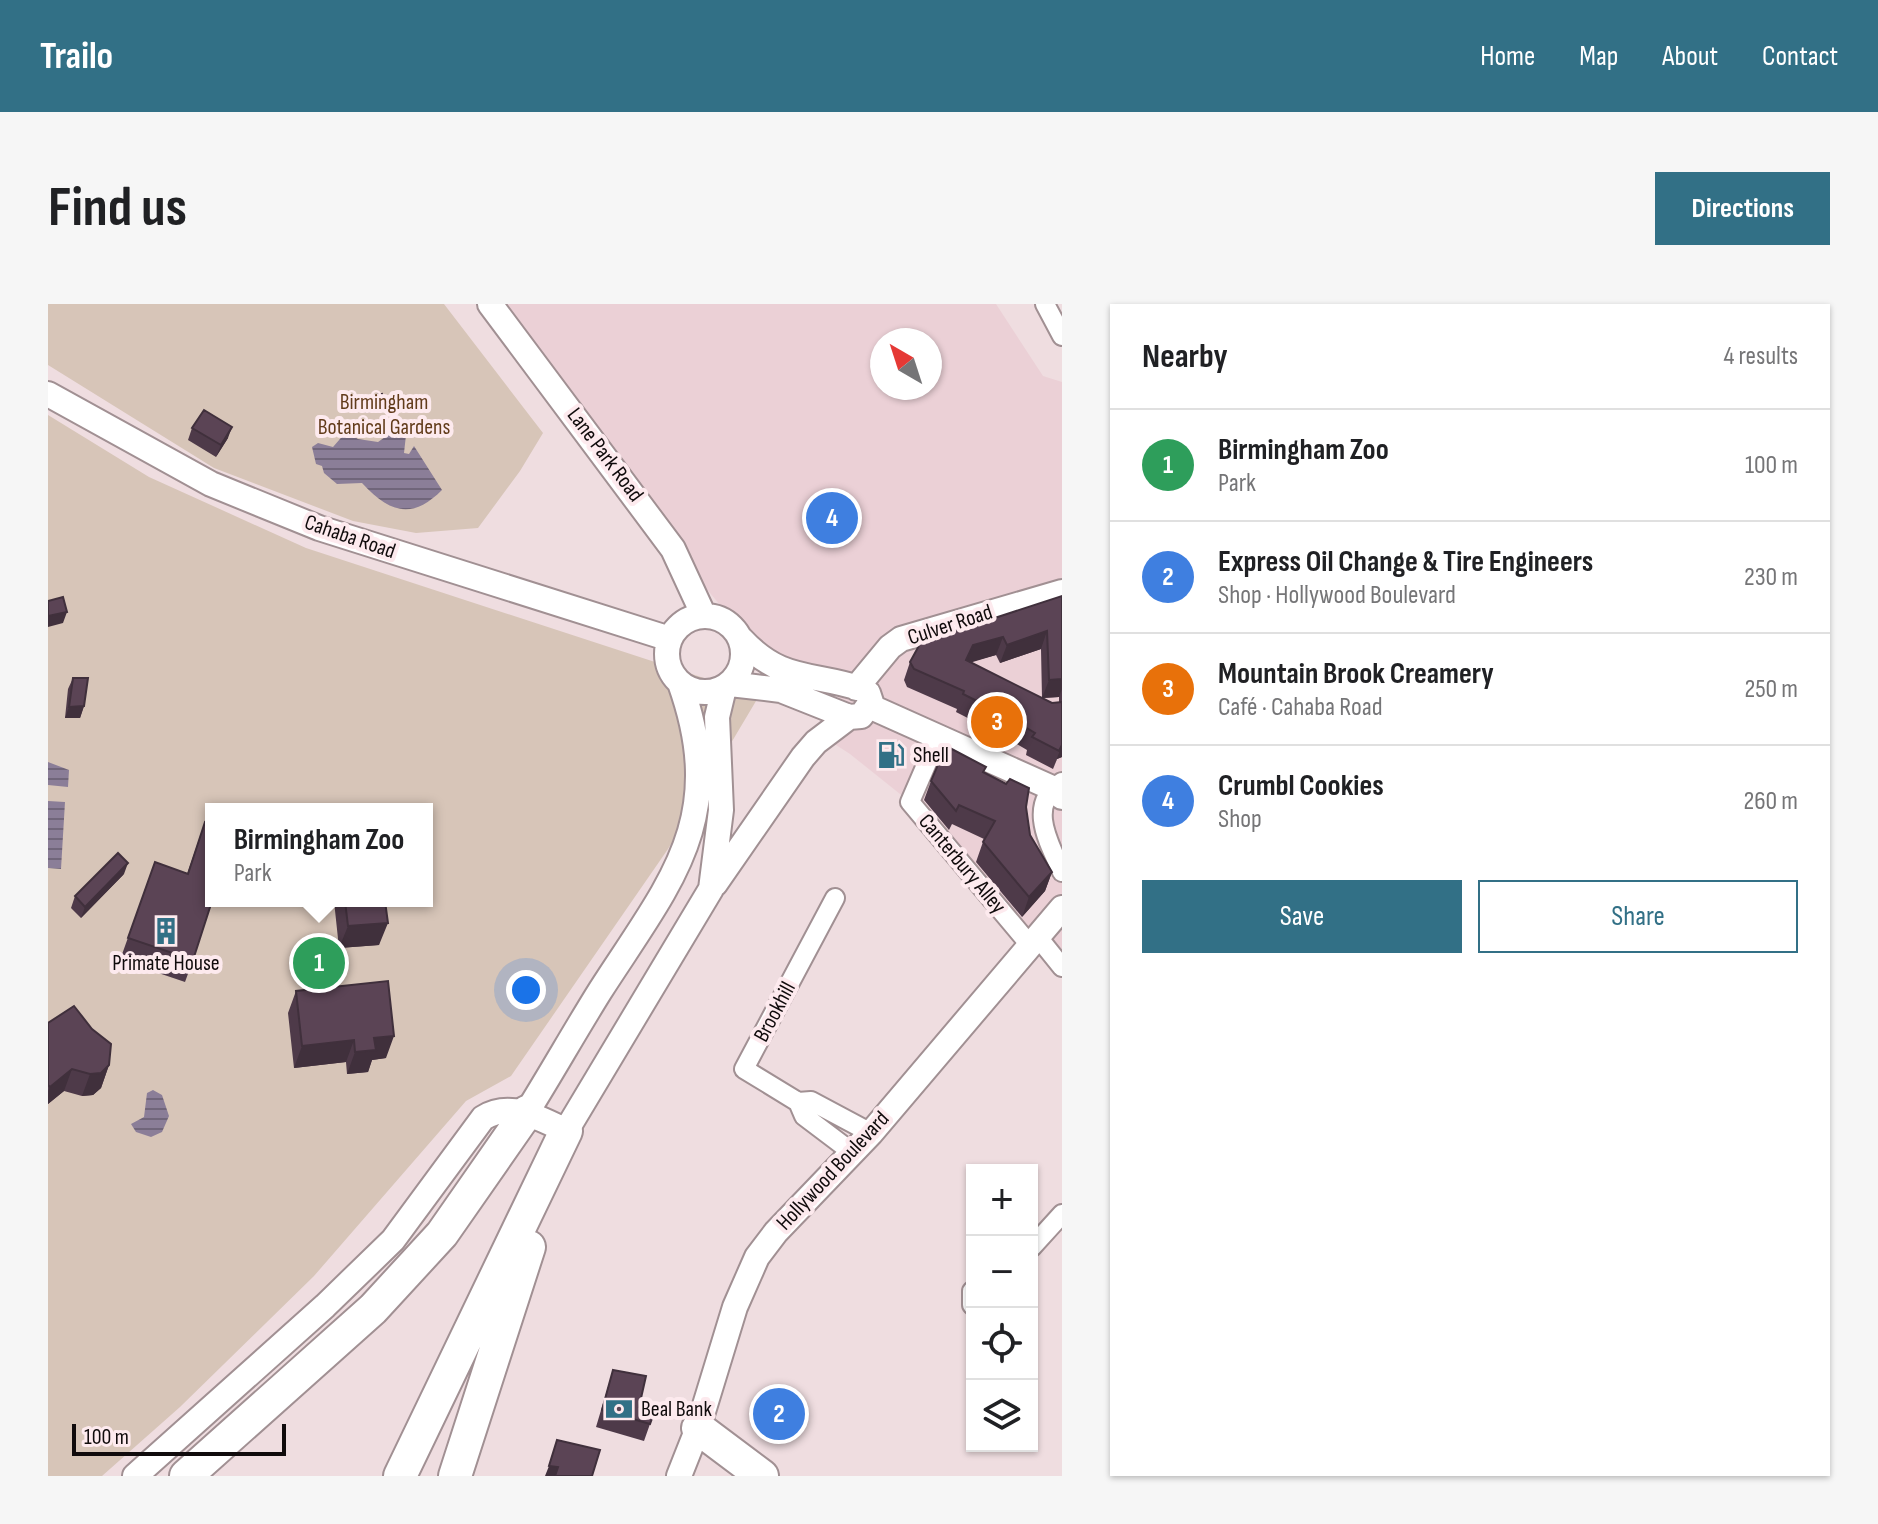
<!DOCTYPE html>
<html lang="en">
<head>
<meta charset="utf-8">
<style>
  body { margin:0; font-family:"Sofia Sans Condensed",sans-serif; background:#f6f6f6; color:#202124 }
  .controls { position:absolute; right:24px; bottom:24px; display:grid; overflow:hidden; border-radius:0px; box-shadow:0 2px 6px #0004 }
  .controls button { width:72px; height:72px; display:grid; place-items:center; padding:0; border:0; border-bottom:2px solid #e0e0e0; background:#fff; color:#202124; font:40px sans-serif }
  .compass { position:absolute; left:822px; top:24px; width:72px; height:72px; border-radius:50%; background:#fff; box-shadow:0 2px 6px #0004; rotate:321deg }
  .scale { position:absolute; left:24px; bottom:20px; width:214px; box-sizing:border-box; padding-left:8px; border:4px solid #100b0c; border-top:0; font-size:22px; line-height:28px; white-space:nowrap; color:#100b0c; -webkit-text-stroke:6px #fdeaee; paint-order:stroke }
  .you { position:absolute; left:478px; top:686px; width:28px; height:28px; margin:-20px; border:6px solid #fff; border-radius:50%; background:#1a73e8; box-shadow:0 0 0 12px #1a73e833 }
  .badge { display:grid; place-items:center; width:52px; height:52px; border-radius:50%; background:#327086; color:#fff; font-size:26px; font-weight:700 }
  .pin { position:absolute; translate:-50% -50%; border:4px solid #fff; box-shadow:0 2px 8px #0006 }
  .popup { position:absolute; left:157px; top:499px; width:228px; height:104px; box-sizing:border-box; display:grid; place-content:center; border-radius:0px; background:#fff; filter:drop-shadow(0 2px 6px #0005); font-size:26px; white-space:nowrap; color:#757577 }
  .popup b { font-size:30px; color:#202124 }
  .popup::after { content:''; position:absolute; left:50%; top:100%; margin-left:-16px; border:16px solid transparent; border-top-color:#fff }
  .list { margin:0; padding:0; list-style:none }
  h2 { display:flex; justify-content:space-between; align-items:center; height:104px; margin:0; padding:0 32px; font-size:34px }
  h2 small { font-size:26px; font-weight:400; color:#757577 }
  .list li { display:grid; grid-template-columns:52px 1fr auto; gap:24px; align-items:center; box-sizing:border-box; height:112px; padding:0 32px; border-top:2px solid #e0e0e0 }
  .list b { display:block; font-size:30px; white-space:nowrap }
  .list p { margin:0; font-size:26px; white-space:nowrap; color:#757577 }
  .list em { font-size:26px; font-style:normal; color:#757577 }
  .actions { display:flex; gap:16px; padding:24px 32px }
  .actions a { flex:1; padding:18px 0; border:2px solid #327086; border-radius:0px; text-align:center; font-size:28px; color:#327086 }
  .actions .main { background:#327086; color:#fff }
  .icon { flex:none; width:44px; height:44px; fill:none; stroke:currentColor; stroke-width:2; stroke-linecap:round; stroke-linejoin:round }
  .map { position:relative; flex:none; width:1014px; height:1172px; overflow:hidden; border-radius:0px }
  header { display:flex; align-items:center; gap:48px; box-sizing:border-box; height:112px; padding:0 40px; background:#327086; color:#fff }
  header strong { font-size:38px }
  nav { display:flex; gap:44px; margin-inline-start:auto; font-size:28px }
  .intro { display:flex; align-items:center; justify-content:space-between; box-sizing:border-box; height:192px; padding:0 48px }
  h1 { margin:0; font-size:56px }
  .button { padding:20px 36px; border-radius:0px; background:#327086; color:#fff; font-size:28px; font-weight:700 }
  main { display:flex; gap:48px; padding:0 48px }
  aside { flex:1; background:#fff; border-radius:0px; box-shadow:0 2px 6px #0004 }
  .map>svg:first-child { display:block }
  .built { fill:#ebd0d6; fill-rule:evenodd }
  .green { fill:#d7c5b8; fill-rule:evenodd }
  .water { fill:url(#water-rules) }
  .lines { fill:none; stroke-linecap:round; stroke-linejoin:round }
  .street-casing { stroke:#a19093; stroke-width:22 }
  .secondary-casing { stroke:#a19093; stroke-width:28 }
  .highway-casing { stroke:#a19093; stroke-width:36 }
  .street { stroke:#fff; stroke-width:18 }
  .secondary { stroke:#fff; stroke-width:24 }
  .highway { stroke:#fff; stroke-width:32 }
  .wall { fill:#4e3a49; fill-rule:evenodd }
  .shaded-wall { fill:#40303c }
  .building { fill:#5b4455; stroke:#40303c; stroke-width:2 }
  .labels { text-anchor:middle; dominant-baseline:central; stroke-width:8; stroke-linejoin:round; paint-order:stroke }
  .park-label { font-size:22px; fill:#623c1b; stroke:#fdeaee }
  .street-label { font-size:22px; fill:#100b0c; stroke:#fdeaee }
  .poi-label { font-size:22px; fill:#100b0c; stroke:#fdeaee; text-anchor:start }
</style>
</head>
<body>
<header>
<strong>Trailo</strong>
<nav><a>Home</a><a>Map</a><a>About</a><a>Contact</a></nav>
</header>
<div class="intro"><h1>Find us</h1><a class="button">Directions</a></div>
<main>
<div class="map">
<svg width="1014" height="1172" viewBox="0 0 1014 1172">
  <defs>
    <pattern id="water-rules" width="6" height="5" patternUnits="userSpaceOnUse" patternTransform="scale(2)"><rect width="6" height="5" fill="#8b7e98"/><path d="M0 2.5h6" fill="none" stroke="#70657a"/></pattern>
  </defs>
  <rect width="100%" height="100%" fill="#efdde0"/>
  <path class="built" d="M442,0H948L995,72L1014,78V669L862,498L802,450L771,430L795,384L720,358L625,245ZM834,36H882V84H834Z"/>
  <path class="green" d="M0,0H396L495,129L472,167L430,224L368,229L305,217L166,164L0,61Z
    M0,111L101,173L258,244L711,392L620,545L463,772L418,797L266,972L132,1103L54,1172H0ZM163,505H379V597H163Z"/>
  <path class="water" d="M298,128L310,135L330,138L340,131H358L356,149L361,150L366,142L394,186C364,216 342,209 314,179L289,180L276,169L274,162L268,160L264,143L270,139L285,143Z
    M0,458L21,466L20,483L0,481Z
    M0,497L17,498L13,565L0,564Z
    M105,786L114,791L121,812L114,828L103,833L88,828L83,820L96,813L99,789Z"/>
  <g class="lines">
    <g class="street-casing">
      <path id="street" d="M997,0L1014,32
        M891,431L862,498L982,641
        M1014,478C978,500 1001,539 1014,568
        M787,594L696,765L750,798L763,797L823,829
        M989,632L1014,663
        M750,798L756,812L805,849
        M984,943L1014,910
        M924,987V1001"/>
    </g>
    <g class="secondary-casing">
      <path id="secondary" d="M442,0L625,245L656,312
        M0,90L163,180L271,224L622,335
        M619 350a38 38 0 1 1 76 0a38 38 0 1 1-76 0Z
        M682,380L733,386L801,413L813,412L823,398L820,389L814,385C763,368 734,379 693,335
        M808,384L842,343L853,335L1014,288
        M821,402L1004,484L1014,493
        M667,580L755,453L768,438L801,413
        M479,808C504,768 527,727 552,687C622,578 681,516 632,379
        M87,1172L277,1002L345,936L435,814C462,797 492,814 518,827L663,585L673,506L669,413L676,384
        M631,1172L650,1124L687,1003L709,953L728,928L823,829L1014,604"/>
    </g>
    <g class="highway-casing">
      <path id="highway" d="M650,1124L714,1172
        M138,1172L325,1005L394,930L479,808
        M352,1172L518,827
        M407,1172L481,943"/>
    </g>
    <use href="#street" class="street"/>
    <use href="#secondary" class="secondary"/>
    <use href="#highway" class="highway"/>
  </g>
  <path class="wall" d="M317,93L336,100L334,106L317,109L315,98Z
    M144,124L180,134L168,153L140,136Z
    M1014,292V453L1009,455L1005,465L978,451L979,446L955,432L908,408L909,405L859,383L856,376L862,358ZM993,345L994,394L1011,393V398L1004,399L922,358L948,351L952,359Z
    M25,374L36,402L32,414H17L20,385Z
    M936,469L978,503L982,531L1004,568L997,587L974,613L928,558L936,535L904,520L901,526L876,496L883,477Z
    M157,518L145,656L137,678L72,656L107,558L139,570Z
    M76,570L33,614L23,604L27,592Z
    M286,597H337L331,641L291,644Z
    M248,687L338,754L324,756L320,768L299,770L298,758L246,764L240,709Z
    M0,719L61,761L53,784L45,791L34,792L16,787L0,800Z
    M565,1066L602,1120L596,1137L548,1123Z"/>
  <path class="shaded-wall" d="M336,100L334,106L317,109L319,104Z
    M184,123L180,134L168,153L173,141Z
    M19,308L15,319L0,323V312Z
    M999,327L993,345L952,359L959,341Z
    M955,333L948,351L918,360V356L925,341Z
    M1014,375V385L1011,393L994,394L1001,376Z
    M36,402L32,414H17L21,403Z
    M1014,441V453L1009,455L1005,465Z
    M80,559L76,570L33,614L37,603Z
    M1004,568L997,587L974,613L981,593Z
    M340,619L331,641L291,644L300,622Z
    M346,732L338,754L324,756L320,768L299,770L307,748L326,734Z
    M306,736L298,758L246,764L254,742Z
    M61,761L53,784L45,791L34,792L42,770Z
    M24,765L16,787L0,800V787L2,783Z
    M501,1162L510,1163L507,1172H497Z"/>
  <path class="building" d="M334,90L336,100L319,104L317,93Z
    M156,106L184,123L173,141L144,124Z
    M1014,292V375L1001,376L999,327L959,341L955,333L925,341L918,356L1004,399L1014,398V441L1011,447L984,433L987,429L962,414L915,390L916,387L866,365L862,358L873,338Z
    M15,293L19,308L0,312V297Z
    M25,374H40L36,402L21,403Z
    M898,442L938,463L935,468L958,480L962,475L981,484L978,503L982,531L1004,568L981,593L935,538L947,517L911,501L908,507L883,477Z
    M157,518L163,520V597H164L145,656L80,634L107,558L140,570Z
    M70,549L80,559L37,603L27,592Z
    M297,597H337L340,619L300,622Z
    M340,677L346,732L326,734L328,746L307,748L306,736L254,742L248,687Z
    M26,702L44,725L63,740L61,761L53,769L42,770L24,765L2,783L0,781V719Z
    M565,1066L598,1072L591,1103L607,1106L602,1120L554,1106Z
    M509,1136L552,1146L544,1172H507L510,1163L501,1162Z"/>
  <defs>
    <g id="fuel-bare" transform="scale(2.16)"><path d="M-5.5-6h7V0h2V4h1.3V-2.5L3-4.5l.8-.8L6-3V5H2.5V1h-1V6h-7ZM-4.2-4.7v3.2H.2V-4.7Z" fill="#327086" stroke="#fdeaee" stroke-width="2.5" paint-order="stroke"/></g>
    <g id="building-bare" transform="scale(2.16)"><path d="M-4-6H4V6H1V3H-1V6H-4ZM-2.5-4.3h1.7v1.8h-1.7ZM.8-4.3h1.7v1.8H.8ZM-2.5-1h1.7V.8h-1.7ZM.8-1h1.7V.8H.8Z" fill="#327086" stroke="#fdeaee" stroke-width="2.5" paint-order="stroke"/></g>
    <g id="bank-bare" transform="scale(2.16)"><path d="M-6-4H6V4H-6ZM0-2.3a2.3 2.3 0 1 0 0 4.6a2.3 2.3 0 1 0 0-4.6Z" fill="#327086" stroke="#fdeaee" stroke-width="2.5" paint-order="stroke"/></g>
  </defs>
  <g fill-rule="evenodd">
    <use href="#fuel-bare" x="843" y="451"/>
    <use href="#building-bare" x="118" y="627"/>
    <use href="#bank-bare" x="571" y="1105"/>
  </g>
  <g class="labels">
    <g class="park-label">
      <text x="336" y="98">Birmingham<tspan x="336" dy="25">Botanical Gardens</tspan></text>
    </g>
    <g class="street-label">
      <text transform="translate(557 151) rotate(53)">Lane Park Road</text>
      <text transform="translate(302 233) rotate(19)">Cahaba Road</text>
      <text transform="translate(902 321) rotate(-18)">Culver Road</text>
      <text transform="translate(914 560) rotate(50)">Canterbury Alley</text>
      <text transform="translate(727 708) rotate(-62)">Brookhill</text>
      <text transform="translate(785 867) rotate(-47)">Hollywood Boulevard</text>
    </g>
    <g class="poi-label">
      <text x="865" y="451">Shell</text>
      <text x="118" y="659" text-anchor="middle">Primate House</text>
      <text x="593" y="1105">Beal Bank</text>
    </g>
  </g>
</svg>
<div class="controls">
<button>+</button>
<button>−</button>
<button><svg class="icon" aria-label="locate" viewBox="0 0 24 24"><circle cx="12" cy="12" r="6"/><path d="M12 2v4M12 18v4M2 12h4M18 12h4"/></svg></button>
<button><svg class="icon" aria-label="layers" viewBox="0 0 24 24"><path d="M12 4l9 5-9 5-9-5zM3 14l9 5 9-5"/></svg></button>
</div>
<svg class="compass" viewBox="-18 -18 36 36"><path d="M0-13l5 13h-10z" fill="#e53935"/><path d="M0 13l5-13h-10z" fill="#757577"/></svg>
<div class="scale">100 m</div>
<div class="you"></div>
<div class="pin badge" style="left:271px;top:659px;background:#2e9e5b">1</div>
<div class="popup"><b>Birmingham Zoo</b>Park</div>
<div class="pin badge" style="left:731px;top:1110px;background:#3f7fe0">2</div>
<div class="pin badge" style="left:949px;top:418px;background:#e8710a">3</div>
<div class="pin badge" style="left:784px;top:214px;background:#3f7fe0">4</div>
</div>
<aside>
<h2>Nearby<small>4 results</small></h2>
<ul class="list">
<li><span class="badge" style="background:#2e9e5b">1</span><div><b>Birmingham Zoo</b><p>Park</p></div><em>100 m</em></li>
<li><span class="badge" style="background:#3f7fe0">2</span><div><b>Express Oil Change &amp; Tire Engineers</b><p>Shop · Hollywood Boulevard</p></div><em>230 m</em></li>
<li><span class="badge" style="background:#e8710a">3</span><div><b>Mountain Brook Creamery</b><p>Café · Cahaba Road</p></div><em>250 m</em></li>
<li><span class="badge" style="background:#3f7fe0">4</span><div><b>Crumbl Cookies</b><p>Shop</p></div><em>260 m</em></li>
</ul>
<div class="actions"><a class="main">Save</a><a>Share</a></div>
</aside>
</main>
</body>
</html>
